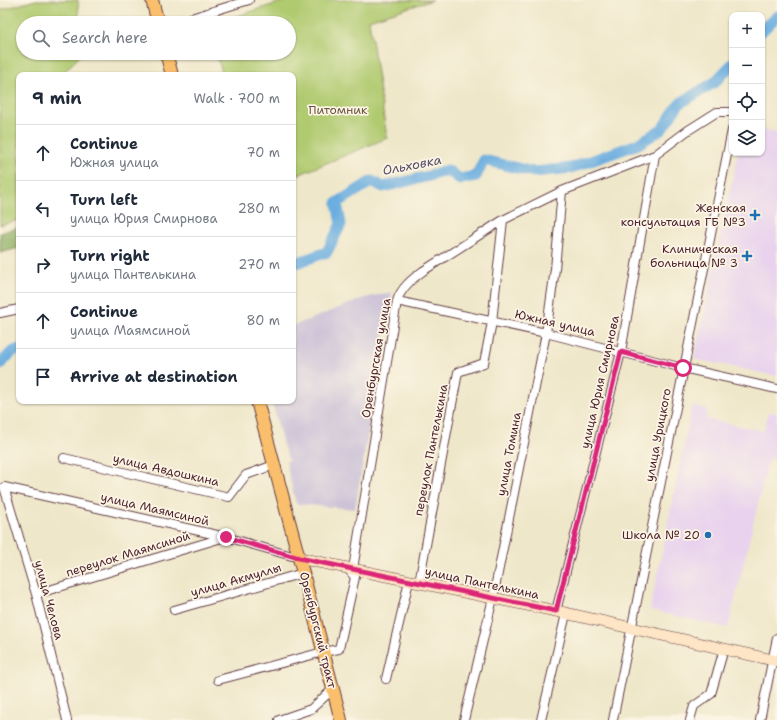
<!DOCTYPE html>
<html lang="en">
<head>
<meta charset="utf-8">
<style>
  body { margin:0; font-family:"Shantell Sans",sans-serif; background:#f6f6f7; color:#1f2937 }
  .controls { position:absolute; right:12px; top:12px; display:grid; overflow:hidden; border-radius:8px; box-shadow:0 1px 3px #0004 }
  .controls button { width:36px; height:36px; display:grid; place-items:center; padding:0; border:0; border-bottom:1px solid #e0e1e3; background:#fff; color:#1f2937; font:20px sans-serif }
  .stop { position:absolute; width:12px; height:12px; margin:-9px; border:3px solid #db2777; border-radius:50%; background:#fff }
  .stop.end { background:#db2777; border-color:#fff; box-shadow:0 1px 4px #0008 }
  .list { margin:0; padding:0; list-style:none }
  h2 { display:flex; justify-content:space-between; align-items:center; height:52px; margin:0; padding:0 16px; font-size:17px }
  h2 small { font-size:13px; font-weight:400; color:#747a83 }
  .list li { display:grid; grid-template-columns:26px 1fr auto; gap:12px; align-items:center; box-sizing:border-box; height:56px; padding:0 16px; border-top:1px solid #e0e1e3 }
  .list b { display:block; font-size:15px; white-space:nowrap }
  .list p { margin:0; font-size:13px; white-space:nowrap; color:#747a83 }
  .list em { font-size:13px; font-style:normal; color:#747a83 }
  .icon { flex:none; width:22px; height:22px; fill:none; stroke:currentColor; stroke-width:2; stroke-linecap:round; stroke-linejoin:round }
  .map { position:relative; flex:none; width:777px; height:720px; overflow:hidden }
  .search { position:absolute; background:#fff; box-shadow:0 1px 3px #0004; left:16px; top:16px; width:280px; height:44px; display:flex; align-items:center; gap:10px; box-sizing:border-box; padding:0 14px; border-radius:22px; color:#747a83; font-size:15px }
  .panel { position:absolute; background:#fff; box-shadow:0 1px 3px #0004; left:16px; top:72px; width:280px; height:332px; border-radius:8px }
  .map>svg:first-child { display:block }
  .built { fill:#e8d2ee }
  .industrial { fill:#c9bfd7 }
  .green { fill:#b0ca70; stroke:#7d744e }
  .forest { fill:#8cae62; stroke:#6b6646 }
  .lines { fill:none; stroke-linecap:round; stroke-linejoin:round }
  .river { stroke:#6aaddf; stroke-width:11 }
  .street-casing { stroke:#633d43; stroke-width:10 }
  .secondary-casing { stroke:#633d43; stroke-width:12 }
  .primary-casing { stroke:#633d43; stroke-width:14 }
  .street { stroke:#fff; stroke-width:8 }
  .secondary { stroke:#fde5c5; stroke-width:11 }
  .primary { stroke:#f9bf6d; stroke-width:12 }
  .route { stroke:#db2777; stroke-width:5 }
  .poi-dot { fill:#1f6fb2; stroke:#fcf5e5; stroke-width:1.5 }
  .labels { text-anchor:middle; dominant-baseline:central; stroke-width:3.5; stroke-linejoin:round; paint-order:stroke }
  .park-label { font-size:12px; fill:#695240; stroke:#fcf5e5 }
  .poi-label { font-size:12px; fill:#4a1f2b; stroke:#fcf5e5; text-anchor:end }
  .street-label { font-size:12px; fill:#4a1f2b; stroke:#fcf5e5 }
  .water-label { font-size:13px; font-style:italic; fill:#55516a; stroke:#fcf5e5 }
</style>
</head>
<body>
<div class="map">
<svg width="777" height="720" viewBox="0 0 777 720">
  <rect width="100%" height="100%" fill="#fcf5e5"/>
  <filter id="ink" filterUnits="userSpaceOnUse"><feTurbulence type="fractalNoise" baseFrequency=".025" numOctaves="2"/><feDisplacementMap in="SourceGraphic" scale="8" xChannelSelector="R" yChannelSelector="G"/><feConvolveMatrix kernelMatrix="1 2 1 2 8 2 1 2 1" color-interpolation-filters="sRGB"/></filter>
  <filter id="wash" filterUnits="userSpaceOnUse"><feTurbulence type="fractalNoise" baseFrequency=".012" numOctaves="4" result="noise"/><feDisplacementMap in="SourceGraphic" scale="16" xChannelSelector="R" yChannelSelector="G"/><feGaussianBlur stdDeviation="0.9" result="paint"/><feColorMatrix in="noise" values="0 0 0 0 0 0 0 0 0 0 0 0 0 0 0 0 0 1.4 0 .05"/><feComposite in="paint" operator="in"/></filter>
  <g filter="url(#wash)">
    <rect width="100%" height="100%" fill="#efe7c9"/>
    <path class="built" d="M762,129L777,132V376L694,359L738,153H762Z
      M692,406L707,409L706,419L764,431L768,412L777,413V459L769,458L728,628L650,610Z"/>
    <path class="industrial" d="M392,292L355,509L296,504L286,462L289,460L283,445L272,401H293V326L364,298Z"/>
    <path class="green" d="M36,0H78L79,23H23V53H80V56L61,75H19V220L0,225V10Z
      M288,0H433L369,20L387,138L293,177V75H223L216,53H289V23H214Z"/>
    <path class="forest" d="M19,227V248L0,253V233Z"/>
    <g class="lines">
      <path class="river" d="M762,31L777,16
        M293,264L327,252L341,224L337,203L372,181L383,187L429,176L447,170L460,179L476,176L484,160L534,172L571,168L638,144L662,129L679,104L715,82L732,64
        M0,364L12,352L19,349"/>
    </g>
  </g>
  <g filter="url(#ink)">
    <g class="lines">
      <g class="street-casing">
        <path id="street" d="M175,23L249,0
          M397,301L546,333L683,368L777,389
          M0,313L19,309
          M64,458L229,497L246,475L274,465
          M353,569L397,301C401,288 412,279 423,271L503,220L562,191L655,155L687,131L717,112H732
          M419,583L458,372L484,363L492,322L503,220
          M36,594L225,537
          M174,610L303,573
          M556,611L621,352L655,155
          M386,679L409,581
          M218,680L323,652L339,649L355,577L347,568
          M67,720L36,594L4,487L226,537L299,558
          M279,720L311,709L333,689
          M464,720L493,598L546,333L555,269L562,191
          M541,720L566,614
          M613,720L732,130
          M690,720L694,706L711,694L724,649
          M760,720L777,638"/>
      </g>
      <g class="secondary-casing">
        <path id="secondary" d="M299,558L556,611L777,661"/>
      </g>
      <g class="primary-casing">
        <path id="primary" d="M152,0L158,23
          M166,53L172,75
          M257,401L303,573L341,720"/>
      </g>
      <use href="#street" class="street"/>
      <use href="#secondary" class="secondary"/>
      <use href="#primary" class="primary"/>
    </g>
  </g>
  <g class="lines" filter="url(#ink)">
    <path class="route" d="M226,537L299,558L556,611L621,352L683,368"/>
  </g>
  <g class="poi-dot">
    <path d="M753 209h4v4h4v4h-4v4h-4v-4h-4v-4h4z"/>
    <path d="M745 250h4v4h4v4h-4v4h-4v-4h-4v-4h4z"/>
    <circle cx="708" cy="535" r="4"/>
  </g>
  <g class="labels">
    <g class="park-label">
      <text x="338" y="110">Питомник</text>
    </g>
    <g class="poi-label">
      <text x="746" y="208">Женская<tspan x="746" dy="14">консультация ГБ №3</tspan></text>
      <text x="738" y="249">Клиническая<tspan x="738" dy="14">больница № 3</tspan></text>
      <text x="700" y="535">Школа № 20</text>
    </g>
    <g class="street-label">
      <text transform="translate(555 323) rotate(13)">Южная улица</text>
      <text transform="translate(376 358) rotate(-80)">Оренбургская улица</text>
      <text transform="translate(600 382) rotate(-77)">улица Юрия Смирнова</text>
      <text transform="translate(658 435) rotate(-79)">улица Урицкого</text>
      <text transform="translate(431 450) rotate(-79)">переулок Пантелькина</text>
      <text transform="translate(509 454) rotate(-79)">улица Томина</text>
      <text transform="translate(166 470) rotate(13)">улица Авдошкина</text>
      <text transform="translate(155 509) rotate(13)">улица Маямсиной</text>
      <text transform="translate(128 554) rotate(-17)">переулок Маямсиной</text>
      <text transform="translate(236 580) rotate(-16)">улица Акмуллы</text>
      <text transform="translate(482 583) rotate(12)">улица Пантелькина</text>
      <text transform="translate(49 600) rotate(75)">улица Челова</text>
      <text transform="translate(318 630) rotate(76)">Оренбургский тракт</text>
    </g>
    <g class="water-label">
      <text transform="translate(412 165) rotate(-11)">Ольховка</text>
    </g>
  </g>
</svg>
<div class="controls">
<button>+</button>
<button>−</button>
<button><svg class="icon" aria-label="locate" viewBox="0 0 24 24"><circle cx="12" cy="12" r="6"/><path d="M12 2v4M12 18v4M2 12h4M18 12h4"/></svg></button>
<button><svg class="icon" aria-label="layers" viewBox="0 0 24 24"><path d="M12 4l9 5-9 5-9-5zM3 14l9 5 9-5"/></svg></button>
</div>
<div class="stop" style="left:683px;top:368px"></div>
<div class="stop end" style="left:226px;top:537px"></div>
<div class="search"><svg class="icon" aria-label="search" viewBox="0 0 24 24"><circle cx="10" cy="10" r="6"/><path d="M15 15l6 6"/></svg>Search here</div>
<section class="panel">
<h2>9 min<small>Walk · 700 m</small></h2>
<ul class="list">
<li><svg class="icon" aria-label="ahead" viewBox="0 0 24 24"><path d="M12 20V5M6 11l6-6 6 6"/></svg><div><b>Continue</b><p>Южная улица</p></div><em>70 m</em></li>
<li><svg class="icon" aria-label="left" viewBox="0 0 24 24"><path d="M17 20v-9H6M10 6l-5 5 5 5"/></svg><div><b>Turn left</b><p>улица Юрия Смирнова</p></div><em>280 m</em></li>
<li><svg class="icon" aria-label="right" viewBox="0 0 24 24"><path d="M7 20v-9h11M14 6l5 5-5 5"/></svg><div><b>Turn right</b><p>улица Пантелькина</p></div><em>270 m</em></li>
<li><svg class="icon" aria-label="ahead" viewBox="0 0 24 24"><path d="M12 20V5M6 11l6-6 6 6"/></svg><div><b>Continue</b><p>улица Маямсиной</p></div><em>80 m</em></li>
<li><svg class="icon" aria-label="arrive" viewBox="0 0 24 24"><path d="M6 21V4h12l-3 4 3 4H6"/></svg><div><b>Arrive at destination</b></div></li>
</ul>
</section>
</div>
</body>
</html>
